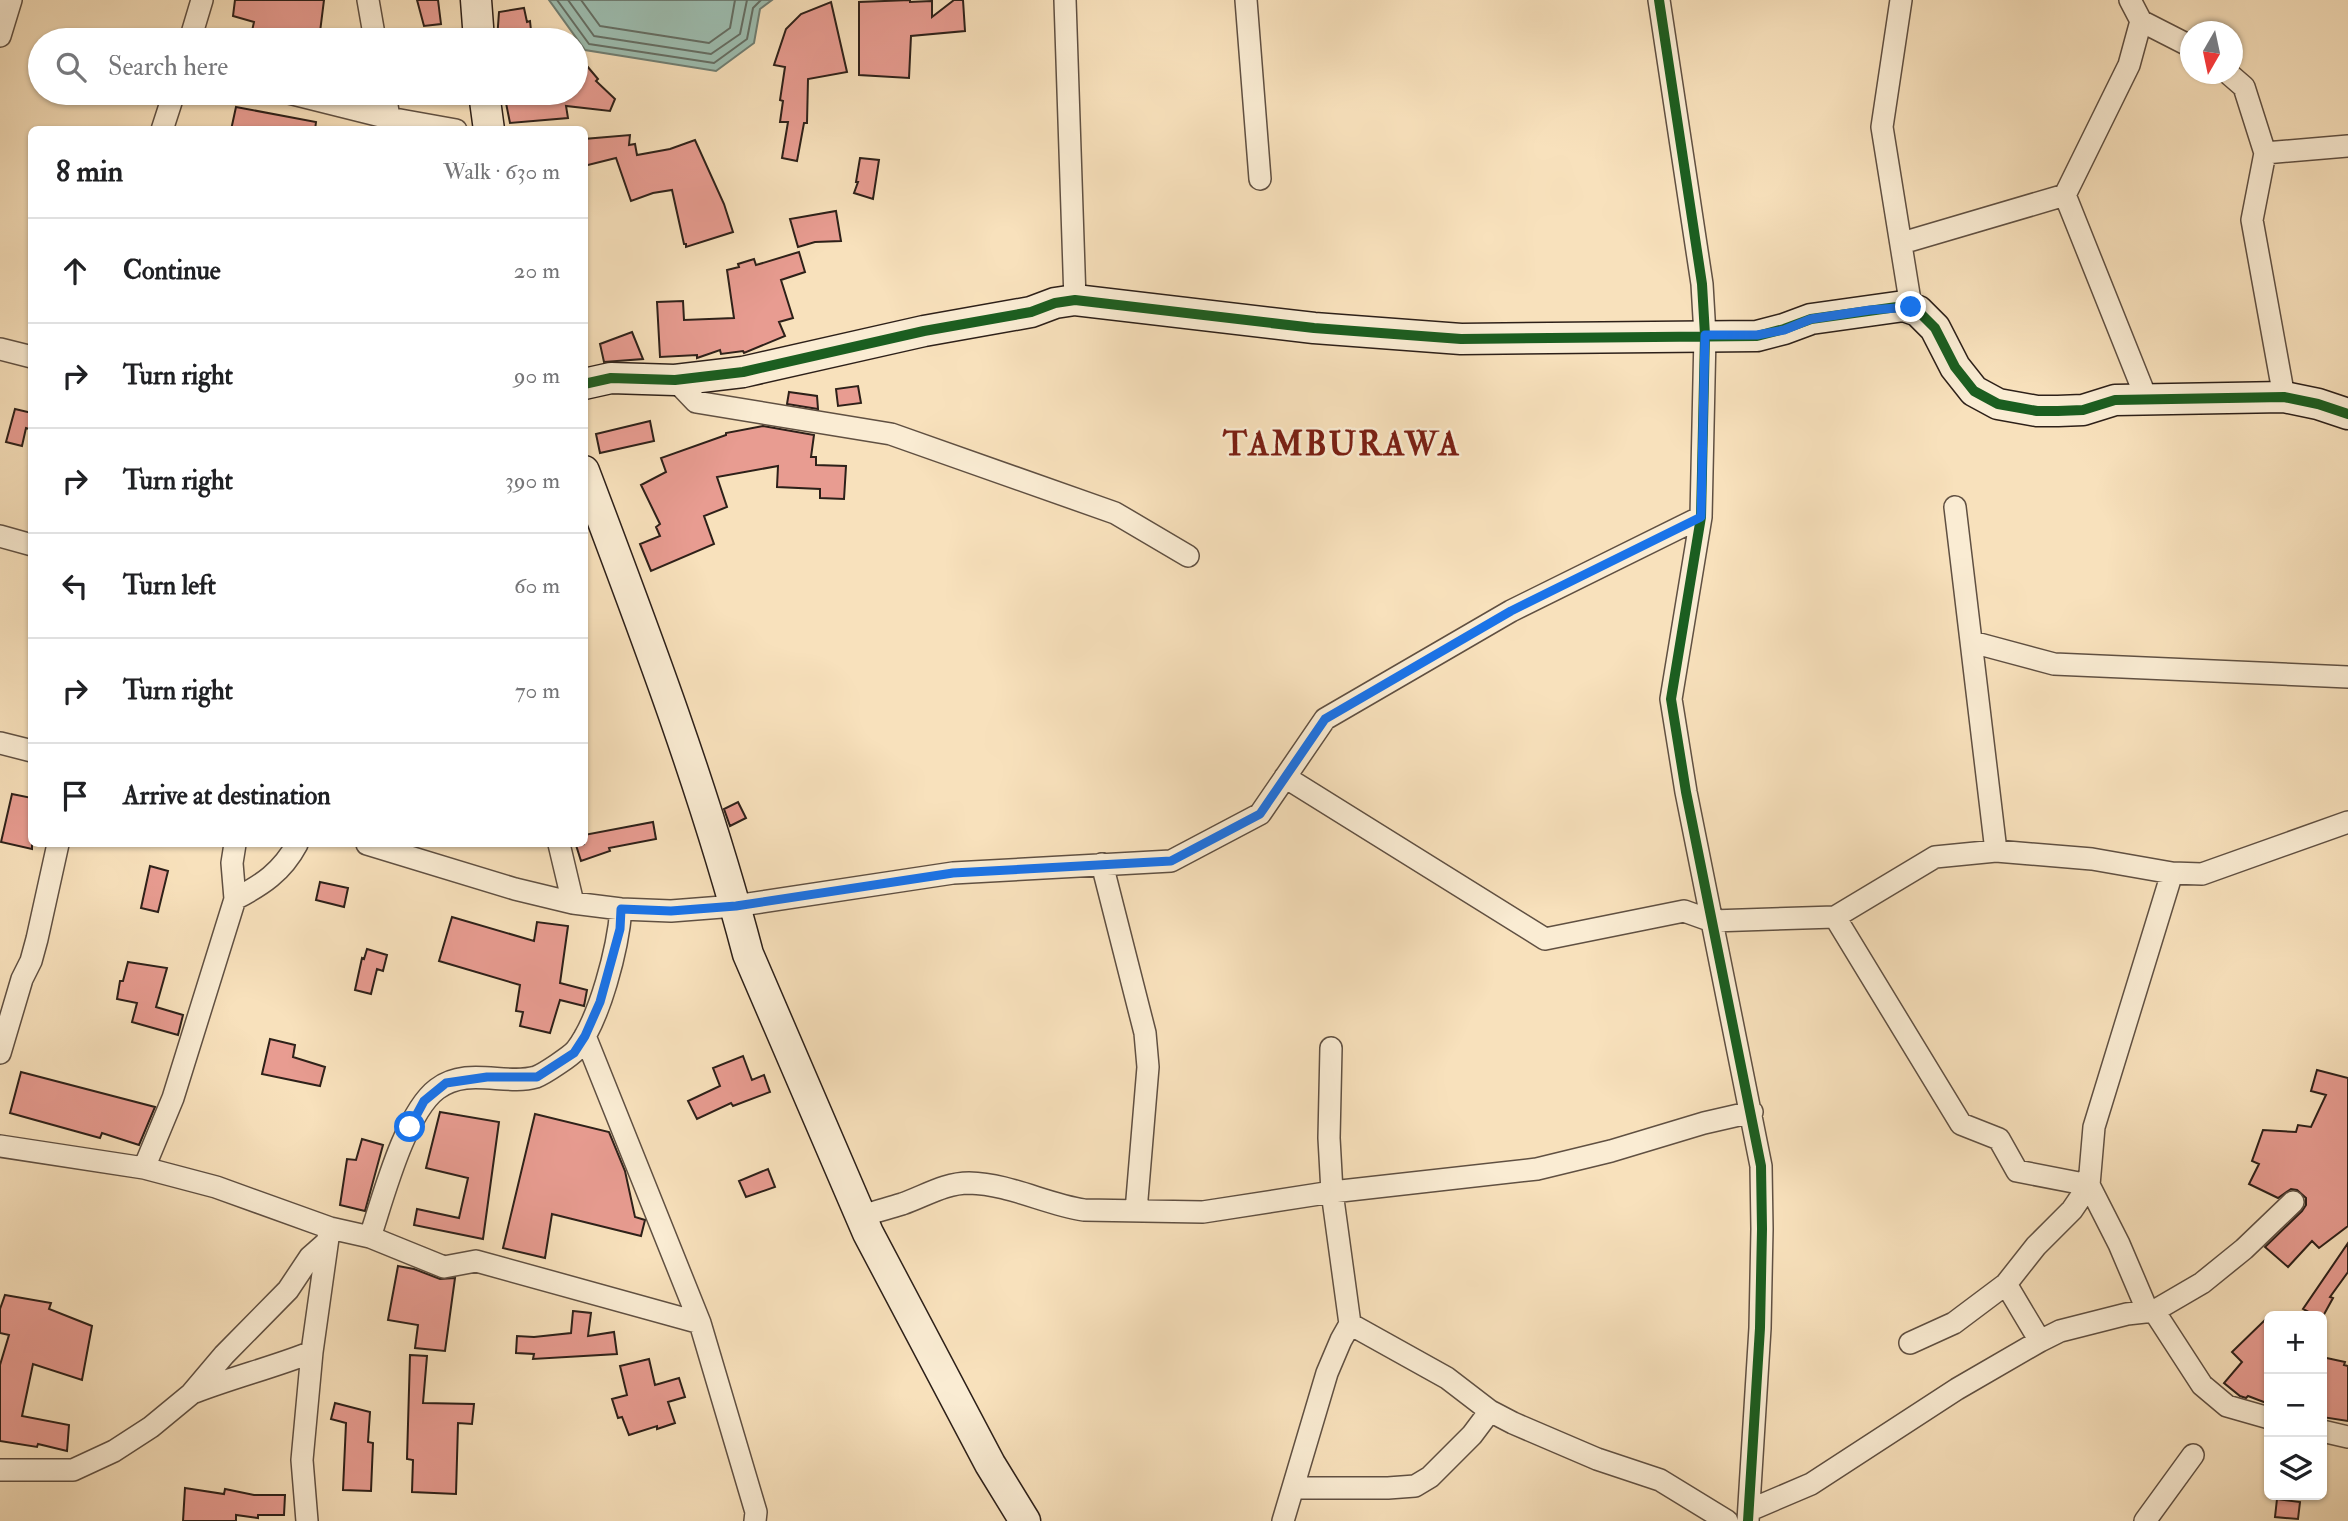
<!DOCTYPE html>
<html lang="en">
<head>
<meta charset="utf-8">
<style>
  body { margin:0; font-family:"IM FELL Double Pica",serif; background:#f6f6f6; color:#202124 }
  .controls { position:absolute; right:21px; bottom:21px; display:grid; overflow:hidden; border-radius:10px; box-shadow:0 2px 5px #0004 }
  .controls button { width:63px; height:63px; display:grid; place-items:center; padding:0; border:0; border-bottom:2px solid #e0e0e0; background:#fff; color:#202124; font:35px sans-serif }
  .compass { position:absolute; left:2180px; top:21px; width:63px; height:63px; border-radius:50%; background:#fff; box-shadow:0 2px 5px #0004; rotate:189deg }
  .stop { position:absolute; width:21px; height:21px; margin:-16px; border:5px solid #1a73e8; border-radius:50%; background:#fff }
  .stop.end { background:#1a73e8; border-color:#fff; box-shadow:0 2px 7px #0008 }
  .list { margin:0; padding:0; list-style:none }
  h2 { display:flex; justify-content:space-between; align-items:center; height:91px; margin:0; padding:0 28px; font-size:30px }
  h2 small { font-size:23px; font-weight:400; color:#757577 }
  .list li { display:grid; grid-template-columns:46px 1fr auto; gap:21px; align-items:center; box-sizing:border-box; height:105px; padding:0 28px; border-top:2px solid #e0e0e0 }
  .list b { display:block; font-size:26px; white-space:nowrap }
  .list em { font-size:23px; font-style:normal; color:#757577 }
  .icon { flex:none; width:38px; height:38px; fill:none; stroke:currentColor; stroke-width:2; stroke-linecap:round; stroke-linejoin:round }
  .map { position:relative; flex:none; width:2348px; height:1521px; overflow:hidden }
  .search { position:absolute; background:#fff; box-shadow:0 2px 5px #0004; left:28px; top:28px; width:560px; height:77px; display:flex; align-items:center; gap:18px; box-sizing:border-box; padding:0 24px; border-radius:38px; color:#757577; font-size:26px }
  .panel { position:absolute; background:#fff; box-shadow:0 2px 5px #0004; left:28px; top:126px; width:560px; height:721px; border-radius:10px }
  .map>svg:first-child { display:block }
  .water { fill:#9dbeb1; stroke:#707f74; stroke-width:2 }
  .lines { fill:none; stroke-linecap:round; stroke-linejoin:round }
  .shore { stroke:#656f65; stroke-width:2 }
  .building { fill:#e89c91; stroke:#2d2019; stroke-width:2 }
  .street-casing { stroke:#605042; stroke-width:24 }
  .secondary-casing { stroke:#2d2019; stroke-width:33 }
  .street { stroke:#faecd3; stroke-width:21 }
  .secondary { stroke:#faecd3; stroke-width:30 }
  .cycleway-casing { stroke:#faecd3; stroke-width:15 }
  .cycleway { stroke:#1b5e20; stroke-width:10 }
  .route { stroke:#1a73e8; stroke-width:9 }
  .labels { text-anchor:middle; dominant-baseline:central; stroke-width:5; stroke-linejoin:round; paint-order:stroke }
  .district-label { font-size:33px; font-weight:bold; letter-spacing:2px; fill:#7a1f14; stroke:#faecd3 }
</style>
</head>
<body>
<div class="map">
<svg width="2348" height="1521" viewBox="0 0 2348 1521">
  <rect width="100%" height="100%" fill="#f8e1bc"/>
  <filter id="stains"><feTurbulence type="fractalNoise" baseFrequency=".00286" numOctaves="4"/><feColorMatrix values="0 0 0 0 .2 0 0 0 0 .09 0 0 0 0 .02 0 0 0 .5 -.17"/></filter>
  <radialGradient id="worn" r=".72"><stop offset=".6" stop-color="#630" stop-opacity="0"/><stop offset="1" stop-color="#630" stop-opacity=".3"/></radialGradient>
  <path class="water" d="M549,0H772L760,9L754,43L716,71L585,50Z"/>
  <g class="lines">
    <path class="shore" d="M557,0L589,44L714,63L747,39L753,8L761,0
      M568,0L594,36L711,54L740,34L747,0
      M581,0L600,26L709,43L730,28L735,0"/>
  </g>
  <path class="building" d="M235,0H324L319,40H250L254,22L233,16Z
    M417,0H438L441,24L424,26Z
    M910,0V2L932,1V17L954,0H963L965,31L911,36L909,78L859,75V2Z
    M831,2L847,72L808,79L807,123H804L797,161L782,158L788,122H780L783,101L780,100L785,67L774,65L786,29L801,14Z
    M524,8L527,22L530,21L532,40H497L499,12Z
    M576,53L598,79L596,81L615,99L610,111L566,106L568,118L510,123L504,93H576Z
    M236,107L316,122L315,130H231Z
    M630,135L629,145L635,144L637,155L670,149L695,140L724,204L733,232L686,247V244H684L672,190L653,193L631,201L616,158L584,166V139Z
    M860,158L879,160L873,199L854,193L858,182H856Z
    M836,211L841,241L815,242L798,247L790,219Z
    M799,252L805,272L781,280L793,318L779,322L785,336L744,353L743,351L721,354L720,350L697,358V355L660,357L657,302L683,301L684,320L734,318L727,270L739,267L738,264L754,259L756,265Z
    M632,332L643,359L604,362L600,344Z
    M858,386L861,403L838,406L836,389Z
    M789,392L817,396L818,409L787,404Z
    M15,409L32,413L29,429L26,428L22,446L6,442Z
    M650,421L654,441L600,453L596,434Z
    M763,426L814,435L811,457H816V465L846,466L844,499L820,498V489L777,487L778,466L717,477L727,507L704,516L714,544L651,571L640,544L660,536L656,527L660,524L641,485L666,472L661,458L726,435V433Z
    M12,794L32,798V849L1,842Z
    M738,802L746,818L730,826L724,809Z
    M653,822L656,839L609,848L610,851L581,861L576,845L584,844V835Z
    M150,866L168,871L158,912L141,908Z
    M320,882L348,888L344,907L316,900Z
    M452,917L534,941L537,922L568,926L560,983L587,990L584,1006L560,1000L550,1033L520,1026L523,1012L516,1011L520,985L439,961Z
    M367,949L387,955L383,971L377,969L371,994L355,990L362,958L364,959Z
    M128,962L167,968L156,1007L183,1015L178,1035L132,1022L137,1003L117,999L120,981H123Z
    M270,1039L295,1045L293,1057L325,1067L320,1086L262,1074Z
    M743,1056L752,1080L764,1075L770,1092L733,1106L731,1103L697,1119L688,1101L720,1086L713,1068Z
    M2317,1070L2348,1078V1226L2319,1248L2312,1241L2288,1267L2265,1247L2302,1211L2306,1205V1198L2297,1190L2291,1189L2278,1198L2249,1184L2259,1164L2252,1161L2263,1130L2296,1132L2298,1125L2311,1127L2326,1095L2311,1091Z
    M21,1072L155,1107L139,1145L102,1133L100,1138L10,1113Z
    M440,1112L499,1122L483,1239L414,1225L417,1209L459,1218L468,1178L426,1168Z
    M535,1114L609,1132L625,1171L635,1217L645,1220L641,1236L552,1214L545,1258L503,1248Z
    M362,1139L383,1145L365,1211L340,1205L347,1159L356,1160Z
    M768,1169L775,1187L746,1197L739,1181Z
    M2348,1243V1272L2330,1297L2333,1298L2322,1318L2316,1316L2303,1309Z
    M398,1266L414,1269L440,1279L455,1278L445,1351L415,1348L418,1325L388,1320Z
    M5,1295L51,1303L49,1309L92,1326L82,1380L33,1364L22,1416L69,1425L67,1451L38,1444L37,1447L0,1441V1365L9,1335L0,1333V1309Z
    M573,1311L591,1313L588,1336L614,1332L617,1354L533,1359L534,1354L516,1353L517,1336L534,1337L571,1333Z
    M2269,1316V1404L2248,1396L2246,1398L2240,1396L2224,1383L2242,1362L2232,1352Z
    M410,1355L427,1356L423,1403L474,1404L472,1424L458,1423L456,1494L412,1492L413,1460L407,1459Z
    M2322,1357L2345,1362L2344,1365L2348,1366V1421L2322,1417Z
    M649,1359L655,1385L679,1378L685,1397L668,1402L675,1423L657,1429V1426L629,1435L622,1417L618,1418L612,1399L627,1395L620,1366Z
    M335,1403L370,1412L368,1442L373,1443L371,1491L343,1490L346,1423L331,1419Z
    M185,1488L224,1494L225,1489L254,1495H285L284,1515H258V1518L236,1515V1521H183Z
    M2277,1499L2300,1502L2298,1519L2275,1517Z"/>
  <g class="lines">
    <g class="street-casing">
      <path id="street" d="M368,0L375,40
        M1065,0L1075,300
        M1246,0L1260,179
        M1659,0L1702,284L1705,335L1701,517L1671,699L1686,792L1761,1166L1762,1229L1760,1328L1748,1521
        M1901,0L1882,127L1911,307
        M2130,0L2141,21L2190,46
        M0,36L11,0
        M190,40L202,0
        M2229,74L2244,87L2265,153L2252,220L2284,397
        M289,93L389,118L385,93
        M162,130L174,93
        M392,130L389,118L456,130
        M2265,153L2348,146
        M2065,195L2147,400
        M1902,243L2065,195L2129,65L2141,21
        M0,349L32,357
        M675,380L696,402L891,434L1115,513L1188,556
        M1955,507L1996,851
        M0,536L32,545
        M1972,642L2054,664L2348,677
        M0,743L32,751
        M1285,777L1545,939L1684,911L1712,921L1835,917L1935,857L1996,851L2092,859L2172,873L2202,874L2348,822
        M367,844L515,889L573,903L621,909L671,911L735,906L953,873L1171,861L1260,814L1325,719L1511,611L1701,517
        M559,844L573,903
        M1102,864L1145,1033L1148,1067L1136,1211
        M235,899C262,885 282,872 297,844
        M1835,917L1961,1124L1999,1139L2017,1171L2089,1185
        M585,1036L700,1323L756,1512L755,1521
        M0,1053L22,979L31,961L37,939L58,844
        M0,1146L144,1168L216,1187L330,1228L370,1237L444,1267L476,1261L700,1323
        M144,1168L173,1098L235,899L232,863L235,844
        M2089,1185L2119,1244L2148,1312
        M861,1216C875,1212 889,1208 902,1204C925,1196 945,1183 969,1183C1010,1184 1045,1204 1084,1210L1203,1212L1332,1192L1537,1169L1611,1151L1704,1123L1752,1112
        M370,1237C383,1198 405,1113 437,1089C467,1066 505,1086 536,1077C544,1074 571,1056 576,1050C600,1019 618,948 621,909
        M2006,1284L2040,1341
        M2154,1311L2202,1385L2227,1406L2269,1418
        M1350,1324L1447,1378L1490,1411L1513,1423L1597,1459L1660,1480L1727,1521
        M1910,1343L1954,1323L2006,1284L2036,1246L2072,1210L2089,1185L2094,1127L2172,873
        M195,1392C234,1377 274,1367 312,1352
        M2322,1431L2348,1437
        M0,1470H73L114,1451L151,1427L191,1394L224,1355L288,1290L310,1257L327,1242
        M1293,1488H1388L1415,1486L1430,1477L1472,1435L1490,1411
        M1750,1510L1811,1484L1957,1389L2040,1341L2060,1331L2127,1314L2154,1311L2202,1283L2244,1249L2293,1202
        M307,1521L302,1460L312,1352L328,1238
        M1283,1521L1327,1373L1341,1340L1350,1324L1332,1192L1329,1138L1331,1048
        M2145,1521L2193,1455"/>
    </g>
    <g class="secondary-casing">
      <path id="secondary" d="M476,0L479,40
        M484,93L489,130
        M584,384L611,378L675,380L743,372L924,331L1031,312L1055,303L1075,300L1314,328L1461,339L1757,336L1784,329L1811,319L1904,306L1918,311L1935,328L1955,367L1974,391L1998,404L2037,411H2058L2083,410L2115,400L2284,397L2318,404L2348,414
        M584,471C644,630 705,790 748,954L868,1233L990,1464L1025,1521"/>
    </g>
    <use href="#street" class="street"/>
    <use href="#secondary" class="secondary"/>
    <g class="cycleway-casing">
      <path id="cycleway" d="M1659,0L1702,284L1705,335L1701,517L1671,699L1686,792L1761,1166L1762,1229L1760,1328L1748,1521
        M584,384L611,378L675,380L743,372L924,331L1031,312L1055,303L1075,300L1314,328L1461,339L1757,336L1784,329L1811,319L1904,306L1918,311L1935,328L1955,367L1974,391L1998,404L2037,411H2058L2083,410L2115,400L2284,397L2318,404L2348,414"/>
    </g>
    <use href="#cycleway" class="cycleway"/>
  </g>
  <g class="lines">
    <path class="route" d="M410,1127L424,1101L446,1083L487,1077H537L574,1053L585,1036L600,1002L620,929L621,909L671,911L736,906L953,873L1171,861L1260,814L1325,719L1511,611L1701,517L1705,335H1757L1784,330L1811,319L1870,310L1911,307"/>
  </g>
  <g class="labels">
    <g class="district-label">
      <text x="1342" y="444">TAMBURAWA</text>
    </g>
  </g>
  <rect width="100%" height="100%" filter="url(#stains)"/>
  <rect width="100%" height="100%" fill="url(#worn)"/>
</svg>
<div class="controls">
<button>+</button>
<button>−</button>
<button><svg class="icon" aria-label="layers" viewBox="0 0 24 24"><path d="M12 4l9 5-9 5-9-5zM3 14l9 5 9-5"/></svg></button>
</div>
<svg class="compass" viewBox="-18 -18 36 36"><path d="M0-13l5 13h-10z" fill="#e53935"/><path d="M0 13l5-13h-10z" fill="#757577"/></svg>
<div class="stop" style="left:410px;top:1127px"></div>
<div class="stop end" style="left:1911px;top:307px"></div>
<div class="search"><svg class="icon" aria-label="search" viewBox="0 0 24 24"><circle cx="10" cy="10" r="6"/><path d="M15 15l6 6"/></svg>Search here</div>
<section class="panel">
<h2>8 min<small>Walk · 630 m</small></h2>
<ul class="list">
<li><svg class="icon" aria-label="ahead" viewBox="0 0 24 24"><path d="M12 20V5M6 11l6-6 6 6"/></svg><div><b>Continue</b></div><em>20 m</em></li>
<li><svg class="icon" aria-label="right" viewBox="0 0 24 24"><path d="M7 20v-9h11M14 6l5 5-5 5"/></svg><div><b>Turn right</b></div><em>90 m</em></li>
<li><svg class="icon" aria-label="right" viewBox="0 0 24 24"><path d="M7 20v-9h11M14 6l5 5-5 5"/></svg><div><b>Turn right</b></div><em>390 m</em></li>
<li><svg class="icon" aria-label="left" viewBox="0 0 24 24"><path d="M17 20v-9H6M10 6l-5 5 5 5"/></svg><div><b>Turn left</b></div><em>60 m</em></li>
<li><svg class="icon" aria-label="right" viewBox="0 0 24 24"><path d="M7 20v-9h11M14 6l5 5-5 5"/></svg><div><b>Turn right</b></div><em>70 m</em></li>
<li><svg class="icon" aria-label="arrive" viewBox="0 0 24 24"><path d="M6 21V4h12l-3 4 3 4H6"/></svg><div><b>Arrive at destination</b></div></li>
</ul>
</section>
</div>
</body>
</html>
